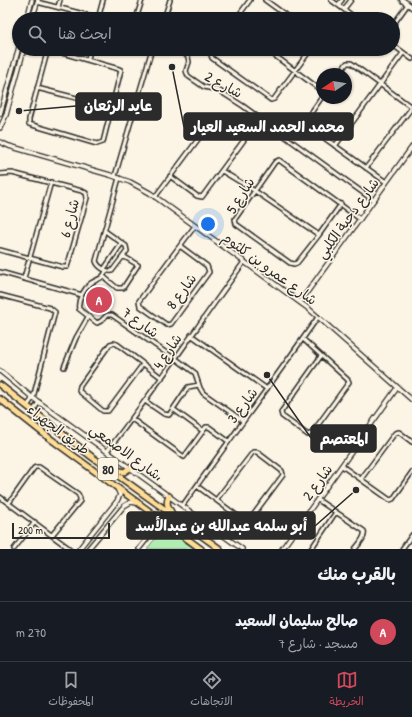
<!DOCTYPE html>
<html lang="ar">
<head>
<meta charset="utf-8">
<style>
  body { margin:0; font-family:"Patrick Hand","Playpen Sans Arabic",sans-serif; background:#242831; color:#f1f3f6; direction:rtl }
  .compass { position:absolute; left:316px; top:68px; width:36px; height:36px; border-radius:50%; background:#171b24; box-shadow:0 1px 3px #0004; rotate:258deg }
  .scale { position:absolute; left:12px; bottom:10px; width:98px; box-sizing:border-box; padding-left:4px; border:2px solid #2b2b2b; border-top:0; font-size:11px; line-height:14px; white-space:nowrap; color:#2b2b2b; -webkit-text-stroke:3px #fcf5e5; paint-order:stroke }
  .you { position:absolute; left:208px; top:224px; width:14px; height:14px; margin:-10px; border:3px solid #fff; border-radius:50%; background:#1a73e8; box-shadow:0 0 0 6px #1a73e833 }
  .badge { display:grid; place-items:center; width:26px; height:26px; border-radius:50%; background:#d1495b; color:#fff; font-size:13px; font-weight:700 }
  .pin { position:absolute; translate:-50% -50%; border:2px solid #fff; box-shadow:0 1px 4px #0006 }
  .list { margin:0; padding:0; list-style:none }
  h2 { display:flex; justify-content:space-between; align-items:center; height:52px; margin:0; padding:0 16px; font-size:17px }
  h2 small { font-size:13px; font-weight:400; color:#9ea1a6 }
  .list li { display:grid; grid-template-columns:26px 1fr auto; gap:12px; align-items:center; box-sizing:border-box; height:60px; padding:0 16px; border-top:1px solid #363941 }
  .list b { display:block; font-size:15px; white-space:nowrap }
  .list p { margin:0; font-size:13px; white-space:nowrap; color:#9ea1a6 }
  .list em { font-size:13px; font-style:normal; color:#9ea1a6 }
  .icon { flex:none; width:22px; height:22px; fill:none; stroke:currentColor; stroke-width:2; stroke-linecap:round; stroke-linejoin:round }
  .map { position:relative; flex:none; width:412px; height:549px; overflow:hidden; direction:ltr }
  .search { position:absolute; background:#171b24; box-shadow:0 1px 3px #0004; left:12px; right:12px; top:12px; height:44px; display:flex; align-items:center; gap:10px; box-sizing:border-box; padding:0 14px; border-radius:22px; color:#9ea1a6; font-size:15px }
  .sheet { height:112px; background:#171b24 }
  nav { display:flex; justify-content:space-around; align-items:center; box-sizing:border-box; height:56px; border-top:1px solid #363941; background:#171b24; font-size:11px; color:#9ea1a6 }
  nav a { display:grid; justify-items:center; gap:2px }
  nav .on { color:#d1495b }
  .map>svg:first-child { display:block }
  .green { fill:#b1edb2; stroke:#6e8c6e }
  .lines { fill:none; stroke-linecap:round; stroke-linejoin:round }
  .minor-casing { stroke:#2b2b2b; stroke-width:6 }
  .tertiary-casing { stroke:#2b2b2b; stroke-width:6 }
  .secondary-casing { stroke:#2b2b2b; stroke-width:7 }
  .trunk-casing { stroke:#2b2b2b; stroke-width:8 }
  .minor { stroke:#fcf5e5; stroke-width:3 }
  .tertiary { stroke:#fcf5e5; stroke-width:3.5 }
  .secondary { stroke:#fcf5e5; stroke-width:4 }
  .trunk { stroke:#ffdd96; stroke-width:5 }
  .labels { text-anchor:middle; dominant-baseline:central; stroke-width:3; stroke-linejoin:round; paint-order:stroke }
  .shield { fill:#fcf5e5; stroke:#6a6863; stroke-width:1 }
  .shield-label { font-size:13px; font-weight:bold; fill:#2b2b2b }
  .street-label { font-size:14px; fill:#2b2b2b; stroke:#fcf5e5 }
  .leader { fill:none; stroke:#2b2b2b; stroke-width:1.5 }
  .callout-dot { fill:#2b2b2b; stroke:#fcf5e5; stroke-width:1.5 }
  .callout { fill:#2b2b2b; stroke:#2b2b2b; stroke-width:1.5 }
  .callout-label { font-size:15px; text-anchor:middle; font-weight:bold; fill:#fff }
</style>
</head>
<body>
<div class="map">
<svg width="412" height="549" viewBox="0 0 412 549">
  <rect width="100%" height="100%" fill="#fcf5e5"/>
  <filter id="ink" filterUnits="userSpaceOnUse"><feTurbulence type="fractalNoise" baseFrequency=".025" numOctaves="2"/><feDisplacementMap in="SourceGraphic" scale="8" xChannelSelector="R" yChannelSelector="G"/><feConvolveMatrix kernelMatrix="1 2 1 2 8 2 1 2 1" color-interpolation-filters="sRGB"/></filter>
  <g filter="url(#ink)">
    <path class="green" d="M164,529L167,530L195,549H147L161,531Z"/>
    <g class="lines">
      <g class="minor-casing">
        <path id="minor" d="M265,0L291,19
          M331,0L357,19
          M37,2L103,19
          M338,5L342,0
          M58,7L60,0
          M344,9L351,0
          M98,19L103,0
          M136,19L142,0
          M164,19L170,0
          M236,19L250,0
          M393,25L408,4
          M393,45L412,59
          M48,49L119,69L121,70L103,142L97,144L29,124V119L48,49
          M179,49L188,57L189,62L186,71L188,76L204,87L218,90L243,106L373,200
          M214,49L211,55L212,58L271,100L274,99L311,49
          M266,49L322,91
          M88,60L90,49
          M339,74L347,63H351L410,106V110L366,168
          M37,88L112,107
          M322,97L306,120V125L386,182
          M335,146L403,53
          M222,171L255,191L319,235
          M0,174L12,173L82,191L86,193L87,198L68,264L67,267H63L0,250
          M115,176L152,49
          M155,197L214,118L220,117L243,135L244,140L202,197L197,196L170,176
          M341,204L319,235L297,263L294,264L290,263L236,224L235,219L275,162L279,160L360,219
          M105,231L126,246L127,251L112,271C106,272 98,267 96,261L119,178
          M180,246L207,266L209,272L171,324L167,325L140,306L139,301L176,251L195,226
          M104,269L122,243
          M106,271C102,280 99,278 91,283C84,289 77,300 79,309L97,323L101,321L107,315H112L175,359
          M0,272L82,295
          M104,277L117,288H123L138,265L123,256
          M24,278L51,182
          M0,295L50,308L55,312L33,398L27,406
          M191,335L267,389
          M303,339L348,380L349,382L312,433L308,435L282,416L281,412L321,356
          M175,358L195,373L200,388L203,393L243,421
          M143,364L108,411H103L79,391L80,386L110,344L114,343L117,344L162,378
          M64,367L76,338L88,317
          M145,401L164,414L169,415L188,387L199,385
          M173,409L203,431
          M33,411L39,402
          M132,419L184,457L206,427H209L228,441
          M107,451C155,390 198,325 244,262
          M342,466L390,500L393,499L412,472
          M361,479L395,433L399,432L412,442
          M197,486L243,520L247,521L251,518L283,475L282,471L257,452H253L216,500
          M0,497L70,549
          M318,500L364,531C366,537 359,544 355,549
          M9,503L34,468L36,467H39L78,494L80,498V501L52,535
          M183,505C228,442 274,380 318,317
          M14,549L35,522
          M139,549L162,520
          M311,549L336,512
          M402,549L412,535"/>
      </g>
      <g class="tertiary-casing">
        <path id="tertiary" d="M27,19L32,0
          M32,19L38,0
          M0,114L19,47
          M0,128L6,115L24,49
          M0,142L9,146L110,175L130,182L150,193L309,309L412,400
          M300,302L412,147
          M0,371L33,398L242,549
          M79,549L117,501L120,495L117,488
          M88,549L124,506L131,502L137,503
          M282,549L397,388"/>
      </g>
      <g class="secondary-casing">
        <path id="secondary" d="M402,0L412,7"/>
      </g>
      <g class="trunk-casing">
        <path id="trunk" d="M0,385L92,457L220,549
          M0,399L48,437L201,549
          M109,467L124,472L130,468
          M169,496C166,502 167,506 171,512"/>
      </g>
      <use href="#minor" class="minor"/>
      <use href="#tertiary" class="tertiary"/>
      <use href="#secondary" class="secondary"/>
      <use href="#trunk" class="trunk"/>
    </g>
  </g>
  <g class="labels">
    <rect class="shield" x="98" y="458" width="20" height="22" rx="3"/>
    <g class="shield-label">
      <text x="108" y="469">80</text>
    </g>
    <g class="street-label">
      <text transform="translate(224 84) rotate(28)">شارع 2</text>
      <text transform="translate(240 195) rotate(-58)">شارع 5</text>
      <text transform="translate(69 218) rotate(-76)">شارع 6</text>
      <text transform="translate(347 218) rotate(-54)">شارع دحية الكلبي</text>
      <text transform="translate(270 268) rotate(36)">شارع عمرو بن كلثوم</text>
      <text transform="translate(181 291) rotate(-54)">شارع 8</text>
      <text transform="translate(141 322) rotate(35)">شارع 7</text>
      <text transform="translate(167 351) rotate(-56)">شارع 4</text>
      <text transform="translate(242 405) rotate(-53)">شارع 3</text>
      <text transform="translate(59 429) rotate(37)">طريق الجهراء</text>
      <text transform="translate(127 452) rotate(36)">شارع الاصمعي،</text>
      <text transform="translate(317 482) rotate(-54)">شارع 2</text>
    </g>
  </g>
  <path class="leader" d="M19 111L76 106M172 67L184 127M267 375L311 438M356 490L315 526"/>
  <g class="callout-dot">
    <circle cx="19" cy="111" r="4"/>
    <circle cx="172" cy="67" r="4"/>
    <circle cx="267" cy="375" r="4"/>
    <circle cx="356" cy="490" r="4"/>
  </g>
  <g class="callout">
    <rect x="76" y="93" width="85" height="27" rx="4"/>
    <rect x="184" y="113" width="169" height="27" rx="4"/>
    <rect x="311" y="425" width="65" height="27" rx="4"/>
    <rect x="127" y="512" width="188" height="27" rx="4"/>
  </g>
  <g class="callout-label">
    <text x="118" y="111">عايد الرثعان</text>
    <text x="268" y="132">محمد الحمد السعيد العيار</text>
    <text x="344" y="444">المعتصم</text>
    <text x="221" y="531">أبو سلمه عبدالله بن عبدالأسد</text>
  </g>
</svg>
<svg class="compass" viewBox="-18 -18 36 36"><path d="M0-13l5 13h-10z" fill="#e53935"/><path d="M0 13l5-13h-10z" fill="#9ea1a6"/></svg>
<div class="scale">200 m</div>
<div class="you"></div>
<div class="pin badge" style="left:99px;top:300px">A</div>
<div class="search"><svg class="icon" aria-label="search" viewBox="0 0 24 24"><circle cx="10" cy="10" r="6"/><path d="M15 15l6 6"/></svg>ابحث هنا</div>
</div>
<section class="sheet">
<h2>بالقرب منك<small></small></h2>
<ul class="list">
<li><span class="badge">A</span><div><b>صالح سليمان السعيد</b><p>مسجد · شارع 7</p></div><em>270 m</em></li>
</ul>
</section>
<nav>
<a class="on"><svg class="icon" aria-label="map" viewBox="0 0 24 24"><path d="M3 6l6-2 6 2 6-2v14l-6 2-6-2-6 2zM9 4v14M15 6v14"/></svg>الخريطة</a>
<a><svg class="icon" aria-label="directions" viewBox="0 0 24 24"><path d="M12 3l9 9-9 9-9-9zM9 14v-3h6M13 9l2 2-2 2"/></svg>الاتجاهات</a>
<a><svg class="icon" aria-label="saved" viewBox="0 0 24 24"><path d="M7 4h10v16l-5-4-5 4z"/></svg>المحفوظات</a>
</nav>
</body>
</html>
